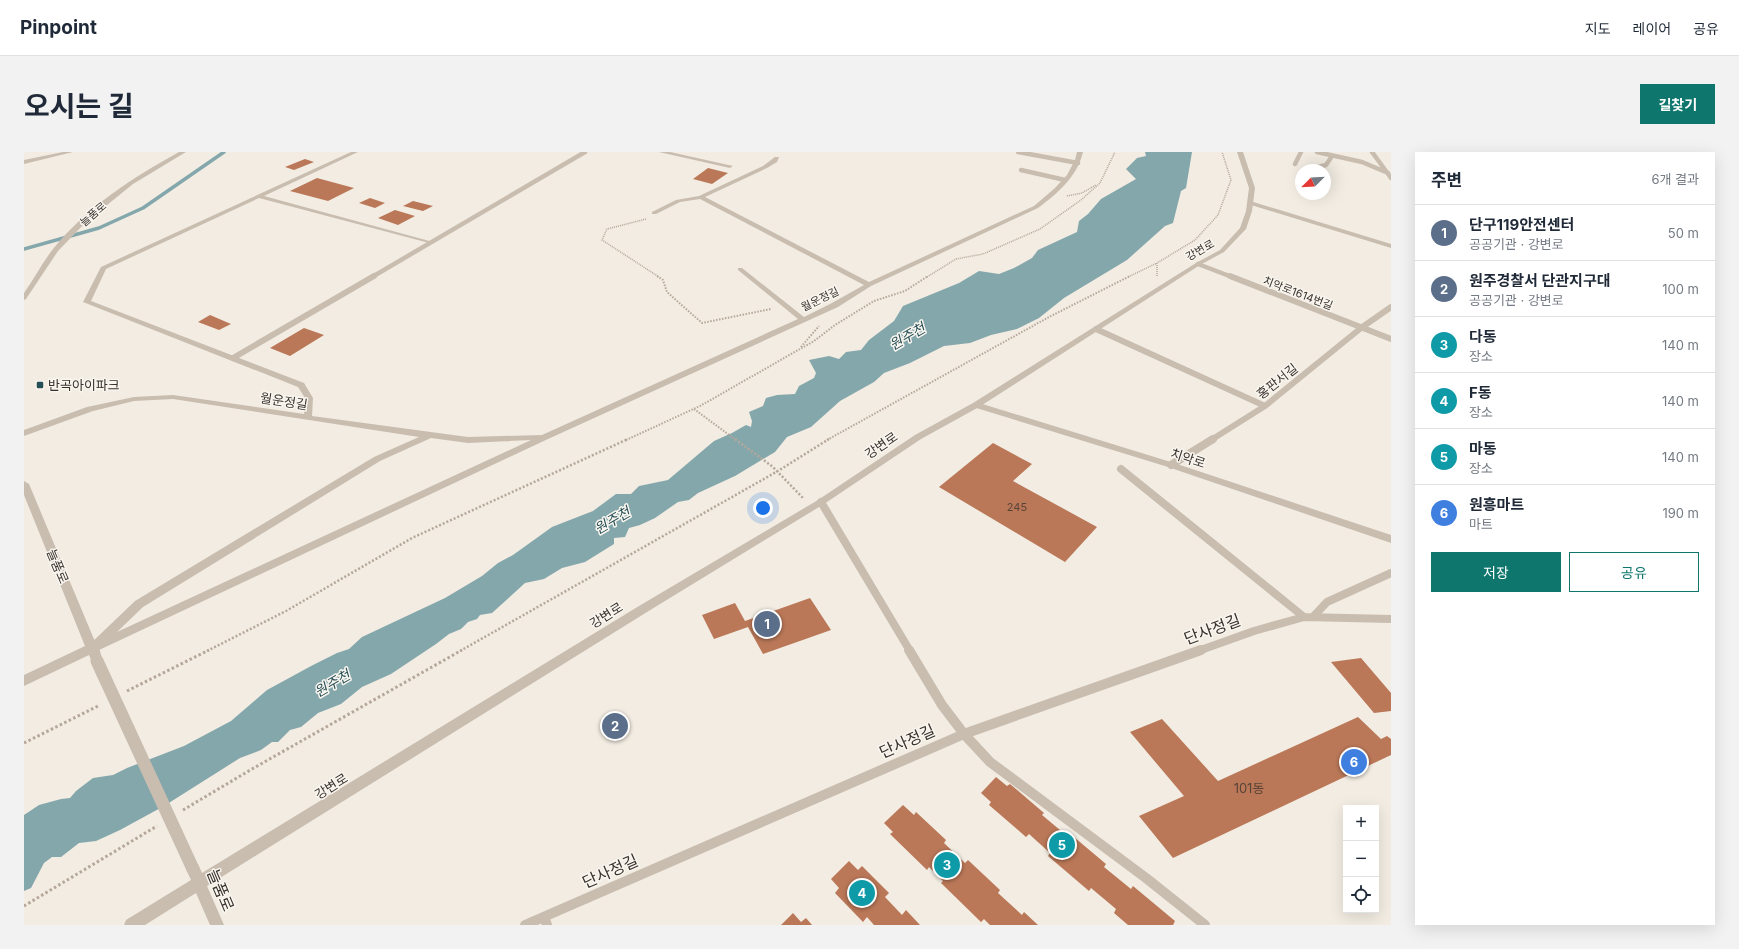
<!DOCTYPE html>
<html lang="ko">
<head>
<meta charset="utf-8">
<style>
  body { margin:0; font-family:Inter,"Noto Sans KR",sans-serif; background:#f2f2f3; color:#1f2937 }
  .controls { position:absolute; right:12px; bottom:12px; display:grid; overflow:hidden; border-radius:0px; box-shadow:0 4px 16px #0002 }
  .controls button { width:36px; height:36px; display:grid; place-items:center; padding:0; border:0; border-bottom:1px solid #e0e1e3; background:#fff; color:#1f2937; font:20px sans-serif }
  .compass { position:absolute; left:1271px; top:12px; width:36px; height:36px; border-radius:50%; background:#fff; box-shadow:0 4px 16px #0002; rotate:246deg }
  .you { position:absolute; left:739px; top:356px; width:14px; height:14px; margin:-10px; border:3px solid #fff; border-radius:50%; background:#1a73e8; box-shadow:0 0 0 6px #1a73e833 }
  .badge { display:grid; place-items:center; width:26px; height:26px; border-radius:50%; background:#0f766e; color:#fff; font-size:13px; font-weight:700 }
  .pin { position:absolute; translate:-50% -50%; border:2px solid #fff; box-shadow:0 1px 4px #0006 }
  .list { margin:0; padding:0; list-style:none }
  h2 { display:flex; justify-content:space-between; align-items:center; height:52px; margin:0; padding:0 16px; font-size:17px }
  h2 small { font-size:13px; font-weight:400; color:#747a83 }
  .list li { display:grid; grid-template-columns:26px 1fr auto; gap:12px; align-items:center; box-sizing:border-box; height:56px; padding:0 16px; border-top:1px solid #e0e1e3 }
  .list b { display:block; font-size:15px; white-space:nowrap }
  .list p { margin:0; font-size:13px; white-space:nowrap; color:#747a83 }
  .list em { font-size:13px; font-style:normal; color:#747a83 }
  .actions { display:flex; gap:8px; padding:12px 16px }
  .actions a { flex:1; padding:9px 0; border:1px solid #0f766e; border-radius:0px; text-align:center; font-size:14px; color:#0f766e }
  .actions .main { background:#0f766e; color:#fff }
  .icon { flex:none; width:22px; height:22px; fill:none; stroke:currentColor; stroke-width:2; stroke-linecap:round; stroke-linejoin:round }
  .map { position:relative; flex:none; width:1367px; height:773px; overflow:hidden; border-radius:0px }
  header { display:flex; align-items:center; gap:24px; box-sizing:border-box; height:56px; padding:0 20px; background:#fff; border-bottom:1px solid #e0e1e3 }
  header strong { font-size:19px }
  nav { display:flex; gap:22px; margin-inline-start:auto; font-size:14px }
  .intro { display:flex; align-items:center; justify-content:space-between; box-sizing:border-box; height:96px; padding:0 24px }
  h1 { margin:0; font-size:28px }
  .button { padding:10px 18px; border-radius:0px; background:#0f766e; color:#fff; font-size:14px; font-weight:700 }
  main { display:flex; gap:24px; padding:0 24px }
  aside { flex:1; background:#fff; border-radius:0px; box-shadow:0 4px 16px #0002 }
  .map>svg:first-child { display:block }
  .water { fill:#84a7ac }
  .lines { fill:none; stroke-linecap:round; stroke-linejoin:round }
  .stream { stroke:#84a7ac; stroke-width:3.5 }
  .building { fill:#ba7858 }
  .path-far3 { stroke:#b5a799; stroke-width:1.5; stroke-dasharray:1 1; stroke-linecap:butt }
  .path-far2 { stroke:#b5a799; stroke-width:2; stroke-dasharray:1.5 1.5; stroke-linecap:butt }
  .path-far1 { stroke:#b5a799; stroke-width:2.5; stroke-dasharray:2 2; stroke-linecap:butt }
  .path { stroke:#b5a799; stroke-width:3; stroke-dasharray:2.5 2.5; stroke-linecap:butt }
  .service-far3 { stroke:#c9bdaf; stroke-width:4.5 }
  .service-far2 { stroke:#c9bdaf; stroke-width:6 }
  .service-far1 { stroke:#c9bdaf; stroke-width:8 }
  .service { stroke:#c9bdaf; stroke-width:10 }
  .minor { fill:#c9bdaf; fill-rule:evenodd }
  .tertiary { fill:#c9bdaf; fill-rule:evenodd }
  .tertiary-bridge { stroke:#c9bdaf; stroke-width:13 }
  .poi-dot { fill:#254f56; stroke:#f9f5ef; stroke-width:1.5 }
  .labels { text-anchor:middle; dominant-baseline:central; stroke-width:3; stroke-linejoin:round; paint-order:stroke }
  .far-street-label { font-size:11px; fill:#39312c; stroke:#f9f5ef }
  .number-label { font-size:11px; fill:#594337 }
  .street-label { font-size:13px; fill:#39312c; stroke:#f9f5ef }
  .poi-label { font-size:13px; fill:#39312c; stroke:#f9f5ef; text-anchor:start }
  .near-number-label { font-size:13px; fill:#594337 }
  .water-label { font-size:14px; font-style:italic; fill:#254f56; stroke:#f9f5ef }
  .near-street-label { font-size:16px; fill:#39312c; stroke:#f9f5ef }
</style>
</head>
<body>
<header>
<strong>Pinpoint</strong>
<nav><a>지도</a><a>레이어</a><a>공유</a></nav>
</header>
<div class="intro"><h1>오시는 길</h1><a class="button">길찾기</a></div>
<main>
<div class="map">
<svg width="1367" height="773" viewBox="0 0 1367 773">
  <rect width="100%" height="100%" fill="#f2ece2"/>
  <path class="water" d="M1121,0H1168L1162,36L1157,39L1149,71L1141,74L1103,108L1040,146L1015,166L993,177L967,183L946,191L920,194L886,211L860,221L850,230L816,249L787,275L763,285L751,300L711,324L674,341L665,348L654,350L631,366L616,373L605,376L601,385L590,386V392L561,410L538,416L520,427L501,431L468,461L456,463L453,467L444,470L437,477L425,482L412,492L367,522L338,535L317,552L294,561L277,575L266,578L254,590H248L237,598L216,606L140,654L96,678L72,689L55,691L37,705H28L20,711L7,736L0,739V663L15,653L37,647L46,646L52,639L69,626L89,623L103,616L160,594L207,569L243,538L289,513L313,501L325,497L338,485L421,446L458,424L474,411L489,403L528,375L569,359L592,342H607L615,334L644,328L690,289L708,281L722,273L727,275L728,269L725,260L739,254L742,246L753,243L771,242L775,234L790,226L792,221L785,208L805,204L815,207L822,200L837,198L845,188L870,169L879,154L935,131L955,119L975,122L990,116L1008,106L1014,98L1053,80L1055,69L1064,62L1077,47L1112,27L1102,17L1113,6L1122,4Z"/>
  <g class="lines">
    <path class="stream" d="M0,97L75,76L119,56L200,0"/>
  </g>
  <path class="building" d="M281,7L290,10L270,18L261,15Z
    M684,16L704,21L688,32L669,27Z
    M293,26L330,36L304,49L266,39Z
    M346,46L361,51L351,56L335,51Z
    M389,49L409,54L399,59L379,54Z
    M371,58L391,64L374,73L354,66Z
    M186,163L207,172L195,178L174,170Z
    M280,176L300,183L266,204L246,196Z
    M969,291L1008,312L989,329L1073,375L1041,410L915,335Z
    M786,446L807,478L739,502L724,475L690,487L678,463L711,451L721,469Z
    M1337,506L1367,541V559L1350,561L1307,510Z
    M1334,565L1357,587L1363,584L1367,587V603L1149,706L1115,664L1160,644L1106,580L1138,567L1194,629Z
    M972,625L983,634L986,632L1020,661L1018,663L1042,683L1044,680L1082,712L1080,715L1107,737L1109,734L1151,769L1149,773H1104L1090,761L1092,757L1067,736L1065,739L1024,704L1026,701L1005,682L1002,685L965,653L967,650L957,641Z
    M879,653L890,663L892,660L922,688L920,691L941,711L944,708L976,738L974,741L998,763L1000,760L1014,773H966L960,767L957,770L917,731L919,729L905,715L903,718L866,682L869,680L860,671Z
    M825,709L834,718L838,714L865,741L861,745L878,763L882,758L896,773H850L843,765L839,770L811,741L815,736L807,727Z
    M769,761L777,770L782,766L788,773H757Z"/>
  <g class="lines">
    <path class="path-far3" d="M1043,44L1058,41L1072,33
      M622,67L583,77L578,88L635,125
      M1133,124V111L1171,88L1194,63L1207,28L1198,0
      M903,125L932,107L959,102L1016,77L1057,48L1076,31L1091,0
      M1104,125L1133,111"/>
    <path class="path-far2" d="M633,124L639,128L643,140L678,171L747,157
      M777,195L795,174
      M670,257L712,288
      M602,288L676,254L790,189L811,173L850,149L881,139L904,124
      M803,288L1025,165L1106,124"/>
    <path class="path-far1" d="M711,287L749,315L779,346
      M183,499L262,459L388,386L604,287
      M436,499L754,319L805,287"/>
    <path class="path" d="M103,539L185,498
      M0,591L76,553
      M159,658L228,617L438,498
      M0,754L133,674"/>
    <path class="service-far3" d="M994,0L1054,11
      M1293,0L1338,10L1364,21
      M1348,0L1367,26
      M1271,12L1277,0
      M997,18L1041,28
      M1283,18L1302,13L1308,4
      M1174,112L1208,125
      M348,125L561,0"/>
    <path class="service-far2" d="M1206,124L1367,187
      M1072,177L1241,254
      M209,206L350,124
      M1187,288L1241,254L1337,176L1367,155"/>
    <path class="service-far1" d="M1147,313L1189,287
      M1097,317L1280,465
      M797,350L886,499
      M1289,465L1303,450L1367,421
      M1174,499L1230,479L1280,465L1367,467"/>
    <path class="service" d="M885,498L918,553L940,582L966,610L1122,726L1181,773
      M520,765L523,773
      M501,773L940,582L1177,498"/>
    <path class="minor" d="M39,0H49L0,12V8Z
      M327,0H334L240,44L409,90V92L235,46L82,117L67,149L280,231L289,246L288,264L444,285L518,283L774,167L714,118V116H718L780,165L808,151L840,133L676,47L656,50L632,62H628V60L652,48L675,44L739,14L751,5H755L753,10L743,16L681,45L845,130L1010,54L1031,36L1043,23L1051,8L1053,0H1059C1053,25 1034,41 1014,56L847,134L814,155L524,287L73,499L69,501L65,499L63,496L65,493L111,449L350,305L395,285L149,247L110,249L69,259L0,284V278L63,255L110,245L149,243L280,262L281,246L274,235L59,150L77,115ZM407,286L444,291L507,288L93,480L119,455L356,309Z
      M635,0H646L709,14L706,16Z
      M1226,49L1367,92V96L1224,52L1223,51Z
      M952,250L1150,311L1367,383V391L1144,315L949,255L948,253Z"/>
    <path class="tertiary" d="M155,0H162L109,32L62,70L34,99L2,147L0,148V141C10,127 18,111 29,97C63,55 108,26 155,0Z
      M1213,0H1219L1231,36L1228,59L1222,77L1200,100L1176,113L955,255L897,287L800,352L623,460L183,734L200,773H186L172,741L121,773H100L102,768L167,728L162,717L164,712L169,710L174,712L178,721L615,454L794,348L891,283L949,251L1172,111L1196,98L1216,76L1222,59L1225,36Z
      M0,329L5,332L72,492L75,496L79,509L77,512L73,514L69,512L65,503L0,534V523L61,494L0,343Z"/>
    <path class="tertiary-bridge" d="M73,509L169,717"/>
  </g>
  <rect class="poi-dot" x="12" y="229" width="8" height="8" rx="2"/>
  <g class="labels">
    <g class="far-street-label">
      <text transform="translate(69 62) rotate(-41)">늘품로</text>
      <text transform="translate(1176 98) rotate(-30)">강변로</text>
      <text transform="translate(1274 141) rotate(21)">치악로1614번길</text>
      <text transform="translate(796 147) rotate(-26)">월운정길</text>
    </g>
    <g class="number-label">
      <text x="993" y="355">245</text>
    </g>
    <g class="street-label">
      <text transform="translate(1253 229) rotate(-38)">홍판서길</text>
      <text transform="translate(260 249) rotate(9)">월운정길</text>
      <text transform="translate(857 293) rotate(-34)">강변로</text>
      <text transform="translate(1164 306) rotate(18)">치악로</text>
      <text transform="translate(34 414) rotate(67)">늘품로</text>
      <text transform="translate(582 463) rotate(-32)">강변로</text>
      <text transform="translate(307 634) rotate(-32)">강변로</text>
    </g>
    <g class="poi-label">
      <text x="24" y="233">반곡아이파크</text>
    </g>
    <g class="near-number-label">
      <text x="1225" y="636">101동</text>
    </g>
    <g class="water-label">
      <text transform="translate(883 184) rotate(-30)">원주천</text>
      <text transform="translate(588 368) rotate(-30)">원주천</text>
      <text transform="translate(308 531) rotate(-30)">원주천</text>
    </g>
    <g class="near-street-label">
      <text transform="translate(1188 477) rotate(-20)">단사정길</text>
      <text transform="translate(883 589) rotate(-24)">단사정길</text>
      <text transform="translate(586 719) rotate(-24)">단사정길</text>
      <text transform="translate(197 738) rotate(67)">늘품로</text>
    </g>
  </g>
</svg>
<div class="controls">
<button>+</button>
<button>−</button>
<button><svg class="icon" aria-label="locate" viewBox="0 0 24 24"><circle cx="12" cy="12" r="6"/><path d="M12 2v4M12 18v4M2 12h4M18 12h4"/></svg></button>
</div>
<svg class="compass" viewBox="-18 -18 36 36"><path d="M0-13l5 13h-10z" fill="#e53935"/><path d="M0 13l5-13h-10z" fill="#747a83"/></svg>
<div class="you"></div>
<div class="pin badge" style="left:743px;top:472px;background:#5c6f8a">1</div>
<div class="pin badge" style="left:591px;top:574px;background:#5c6f8a">2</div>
<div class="pin badge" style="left:923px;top:713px;background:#0f9aa8">3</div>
<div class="pin badge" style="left:838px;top:741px;background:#0f9aa8">4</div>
<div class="pin badge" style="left:1038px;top:693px;background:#0f9aa8">5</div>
<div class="pin badge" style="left:1330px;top:610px;background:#3f7fe0">6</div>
</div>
<aside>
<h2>주변<small>6개 결과</small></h2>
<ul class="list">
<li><span class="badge" style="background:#5c6f8a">1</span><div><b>단구119안전센터</b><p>공공기관 · 강변로</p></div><em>50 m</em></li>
<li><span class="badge" style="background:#5c6f8a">2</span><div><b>원주경찰서 단관지구대</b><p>공공기관 · 강변로</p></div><em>100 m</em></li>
<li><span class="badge" style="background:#0f9aa8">3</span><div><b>다동</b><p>장소</p></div><em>140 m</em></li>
<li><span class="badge" style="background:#0f9aa8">4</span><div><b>F동</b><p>장소</p></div><em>140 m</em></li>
<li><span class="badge" style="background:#0f9aa8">5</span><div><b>마동</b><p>장소</p></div><em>140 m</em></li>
<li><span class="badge" style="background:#3f7fe0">6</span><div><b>원흥마트</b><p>마트</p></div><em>190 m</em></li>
</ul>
<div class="actions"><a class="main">저장</a><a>공유</a></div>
</aside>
</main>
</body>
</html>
